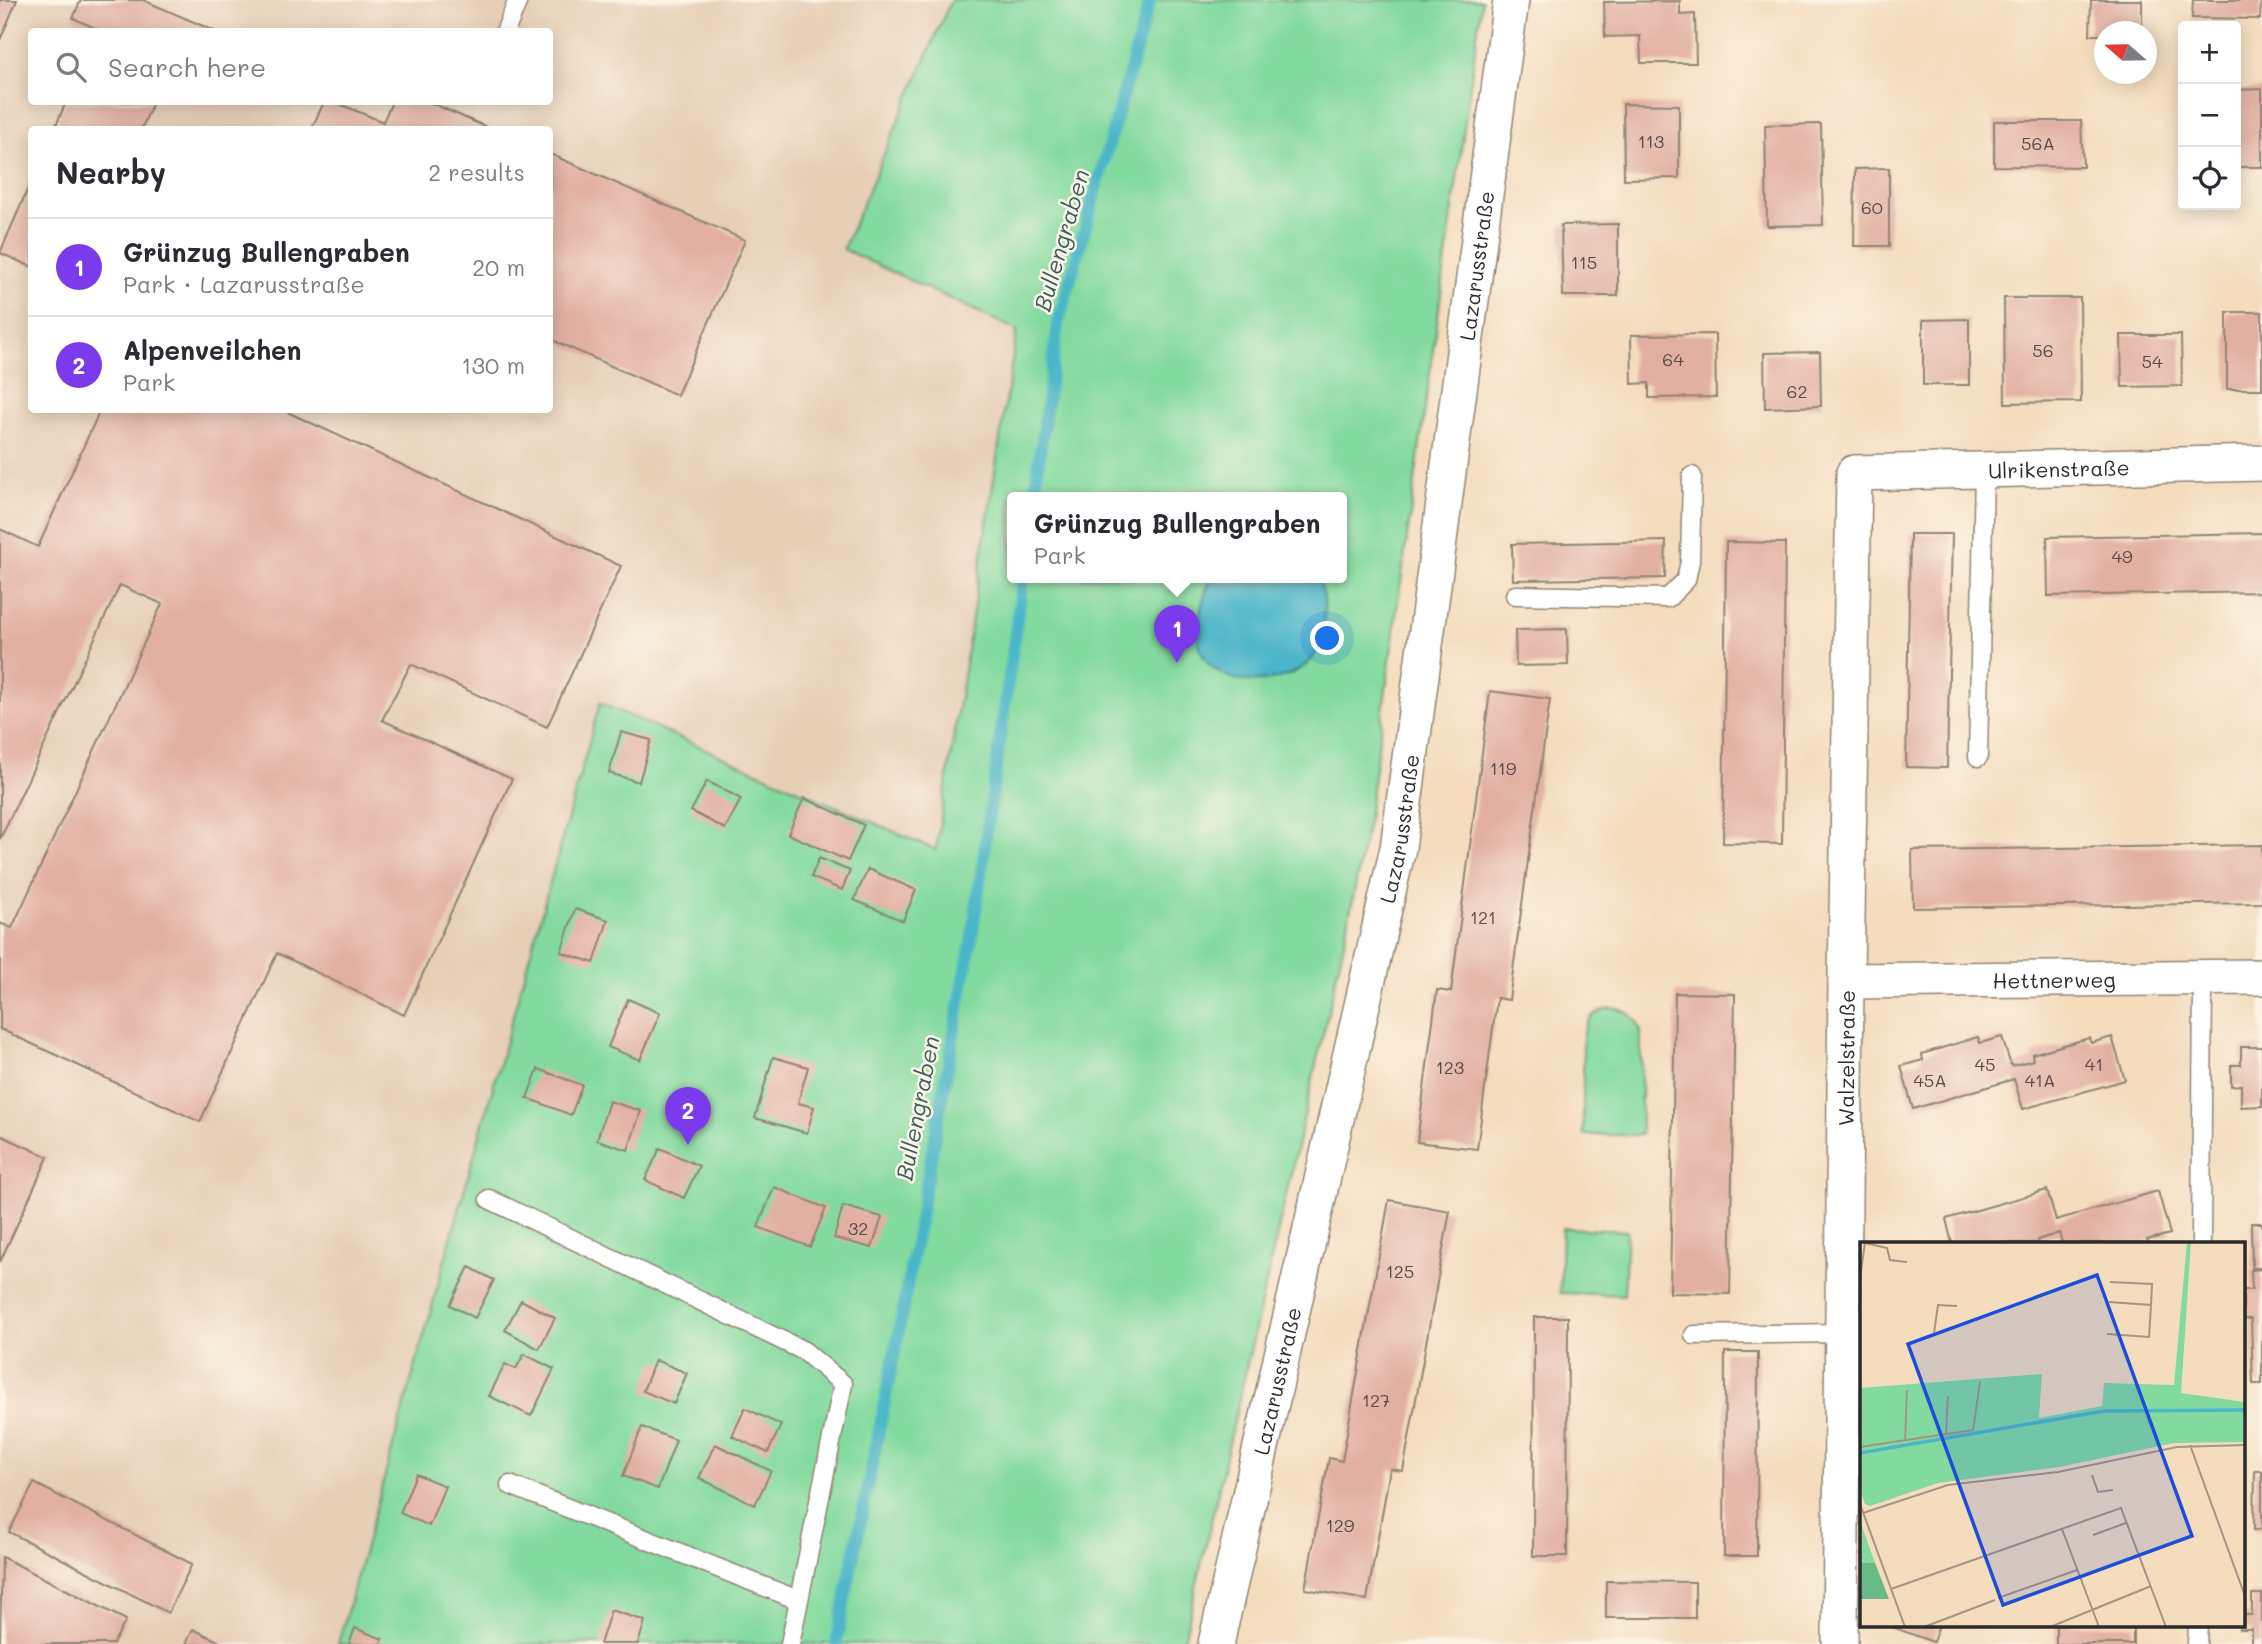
<!DOCTYPE html>
<html lang="en">
<head>
<meta charset="utf-8">
<style>
  body { margin:0; font-family:Mali,sans-serif; background:#f7f7f7; color:#2b2b33 }
  .controls { position:absolute; right:21px; top:21px; display:grid; overflow:hidden; border-radius:7px; box-shadow:0 4px 18px #0003 }
  .controls button { width:63px; height:63px; display:grid; place-items:center; padding:0; border:0; border-bottom:2px solid #e1e1e2; background:#fff; color:#2b2b33; font:35px sans-serif }
  .compass { position:absolute; left:2094px; top:21px; width:63px; height:63px; border-radius:50%; background:#fff; box-shadow:0 4px 18px #0003; rotate:290deg }
  .you { position:absolute; left:1328px; top:639px; width:24px; height:24px; margin:-18px; border:5px solid #fff; border-radius:50%; background:#1a73e8; box-shadow:0 0 0 10px #1a73e833 }
  .badge { display:grid; place-items:center; width:46px; height:46px; border-radius:50%; background:#7c3aed; color:#fff; font-size:23px; font-weight:700 }
  .pin { position:absolute; translate:-50% -58px; filter:drop-shadow(0 2px 4px #0008) }
  .pin::after { content:''; position:absolute; top:37px; width:24px; height:21px; background:inherit; clip-path:polygon(0 0,100% 0,50% 100%) }
  .popup { position:absolute; left:1007px; top:492px; width:340px; height:91px; box-sizing:border-box; display:grid; place-content:center; border-radius:7px; background:#fff; filter:drop-shadow(0 2px 5px #0005); font-size:23px; white-space:nowrap; color:#7c7c81 }
  .popup b { font-size:26px; color:#2b2b33 }
  .popup::after { content:''; position:absolute; left:50%; top:100%; margin-left:-14px; border:14px solid transparent; border-top-color:#fff }
  .list { margin:0; padding:0; list-style:none }
  h2 { display:flex; justify-content:space-between; align-items:center; height:91px; margin:0; padding:0 28px; font-size:30px }
  h2 small { font-size:23px; font-weight:400; color:#7c7c81 }
  .list li { display:grid; grid-template-columns:46px 1fr auto; gap:21px; align-items:center; box-sizing:border-box; height:98px; padding:0 28px; border-top:2px solid #e1e1e2 }
  .list b { display:block; font-size:26px; white-space:nowrap }
  .list p { margin:0; font-size:23px; white-space:nowrap; color:#7c7c81 }
  .list em { font-size:23px; font-style:normal; color:#7c7c81 }
  .icon { flex:none; width:38px; height:38px; fill:none; stroke:currentColor; stroke-width:2; stroke-linecap:round; stroke-linejoin:round }
  .map { position:relative; flex:none; width:2262px; height:1644px; overflow:hidden }
  .search { position:absolute; background:#fff; box-shadow:0 4px 18px #0003; left:28px; top:28px; width:525px; height:77px; display:flex; align-items:center; gap:18px; box-sizing:border-box; padding:0 24px; border-radius:7px; color:#7c7c81; font-size:26px }
  .panel { position:absolute; background:#fff; box-shadow:0 4px 18px #0003; left:28px; top:126px; width:525px; height:287px; border-radius:7px }
  .map>svg:first-child { display:block }
  .built { fill:#e7cfb6; fill-rule:evenodd }
  .green { fill:#82da9f; stroke:#568265; stroke-width:2; fill-rule:evenodd }
  .water { fill:#4cb6c9; stroke:#3c707a; stroke-width:2 }
  .lines { fill:none; stroke-linecap:round; stroke-linejoin:round }
  .stream { stroke:#4cb6c9; stroke-width:12 }
  .building { fill:#e2b0a1 }
  .lane-casing { stroke:#908474; stroke-width:21 }
  .street-casing { stroke:#908474; stroke-width:38 }
  .lane { stroke:#fff; stroke-width:18 }
  .street { stroke:#fff; stroke-width:35 }
  .labels { text-anchor:middle; dominant-baseline:central; stroke-width:5; stroke-linejoin:round; paint-order:stroke }
  .number-label { font-size:18px; fill:#594c48 }
  .street-label { font-size:21px; fill:#2b2b2b; stroke:#fcf5e5 }
  .water-label { font-size:23px; font-style:italic; fill:#375c62; stroke:#fcf5e5 }
  .inset-river { fill:none; stroke:#4cb6c9; stroke-width:3.5 }
  .inset-road { fill:none; stroke:#a49583; stroke-width:2 }
  .view { fill:#1d4ed8; fill-opacity:0.15; stroke:#1d4ed8; stroke-width:3.5 }
  .inset-edge { fill:none; stroke:#2b2b2b; stroke-width:3.5 }
</style>
</head>
<body>
<div class="map">
<svg width="2262" height="1644" viewBox="0 0 2262 1644">
  <rect width="100%" height="100%" fill="#fcf5e5"/>
  <filter id="ink" filterUnits="userSpaceOnUse"><feTurbulence type="fractalNoise" baseFrequency=".0143" numOctaves="2"/><feDisplacementMap in="SourceGraphic" scale="14" xChannelSelector="R" yChannelSelector="G"/><feConvolveMatrix kernelMatrix="1 2 1 2 8 2 1 2 1" color-interpolation-filters="sRGB"/></filter>
  <filter id="wash" filterUnits="userSpaceOnUse"><feTurbulence type="fractalNoise" baseFrequency=".00686" numOctaves="4" result="noise"/><feDisplacementMap in="SourceGraphic" scale="28" xChannelSelector="R" yChannelSelector="G"/><feGaussianBlur stdDeviation="1.57" result="paint"/><feColorMatrix in="noise" values="0 0 0 0 0 0 0 0 0 0 0 0 0 0 0 0 0 1.4 0 .05"/><feComposite in="paint" operator="in"/></filter>
  <g filter="url(#wash)">
    <rect width="100%" height="100%" fill="#f4dcbd"/>
    <path class="built" d="M0,0H951L843,249L1017,330L936,850L600,703L338,1644H0ZM32,32H550V102H32ZM32,130H550V410H32Z"/>
    <path class="green" d="M951,0H1482L1367,826L1346,934L1183,1644H338L600,703L936,850L1017,330L843,249ZM1012,497H1342V577H1012Z
      M1611,1008C1626,1009 1636,1017 1641,1031V1135H1583V1036C1586,1019 1594,1011 1611,1008Z
      M1562,1228L1627,1231L1624,1295L1560,1293Z"/>
    <path class="water" d="M1211,577H1317C1325,591 1325,603 1324,619C1323,632 1321,648 1312,659C1286,688 1218,692 1201,651C1192,629 1204,597 1211,577Z"/>
    <g class="lines">
      <path class="stream" d="M1034,497L1058,324L1150,0
        M836,1644L895,1351L972,937L1023,577"/>
    </g>
    <g id="blocks">
      <path class="building" d="M0,0H17L0,40Z
        M81,0H143L217,32H98L99,30L73,18Z
        M2091,0H2142V32H2104V35H2090Z
        M2193,0H2261L2260,19L2192,18Z
        M1680,1V15L1695,14L1696,63H1641L1640,36L1605,37L1604,2Z
        M2262,89V167H2236V90Z
        M66,102H153L141,130H54Z
        M324,102H335L383,122L392,102H429L493,130H311Z
        M1623,104L1679,105V178L1624,179Z
        M1994,121H2081L2083,167L1994,166Z
        M1821,124L1823,225L1767,226L1765,125Z
        M550,154L745,240L677,395L550,339Z
        M1889,168V246H1854L1855,169Z
        M32,179V267L0,253Z
        M1618,224V296H1563L1561,225Z
        M2004,298H2080L2081,402L2005,403Z
        M2227,312H2262V389H2227Z
        M1969,319V385H1923V320Z
        M1715,334L1716,397L1649,398V383L1632,384L1631,335Z
        M2121,335H2181L2182,386L2122,387Z
        M1820,352L1821,406L1765,408L1764,353Z
        M100,410H283L621,566L547,727L411,664L382,720L512,779L404,1015L277,953L200,1122L0,1029V923L12,928L162,604L120,585L0,839V529L38,547Z
        M2262,533V592L2048,596L2047,537Z
        M1910,534H1952L1947,768L1906,767Z
        M1666,541L1665,578L1513,580L1512,544Z
        M1726,542L1785,543L1782,844L1723,843Z
        M1567,629L1568,665L1516,666L1515,630Z
        M1490,691L1550,699L1509,1000L1497,998L1477,1149L1417,1142L1437,990L1451,992Z
        M621,732L651,740L639,782L609,773Z
        M707,781L741,799L725,829L691,811Z
        M804,798L864,825L848,861L788,834Z
        M2262,845V903L1913,908L1912,850Z
        M819,858L850,871L842,890L811,877Z
        M868,869L916,890L903,921L854,900Z
        M575,909L608,920L594,963L561,952Z
        M1675,993L1735,994L1730,1294L1670,1293Z
        M628,999L660,1013L640,1060L608,1047Z
        M1978,1037L1980,1043L2002,1037L2011,1066L2033,1060L2032,1054L2089,1038L2091,1043L2112,1037L2125,1080L2023,1109L2014,1079L1913,1109L1901,1066L1923,1060L1922,1054Z
        M2241,1047H2262V1106L2241,1107V1085L2231,1086V1065H2241Z
        M773,1057L808,1067L798,1103L814,1107L807,1133L755,1118Z
        M538,1069L582,1085L571,1115L527,1098Z
        M609,1101L641,1111L628,1150L597,1140Z
        M0,1135L48,1157L0,1262Z
        M660,1148L699,1166L684,1198L645,1180Z
        M774,1187L826,1208L810,1247L758,1227Z
        M2047,1190L2056,1220L2158,1191L2170,1234L2147,1240L2148,1243H2062L2059,1233L2037,1240L2038,1243H1952L1946,1219Z
        M1389,1200L1450,1211L1403,1471L1390,1469L1367,1600L1305,1589L1329,1458L1342,1461Z
        M843,1206L882,1217L872,1248L834,1238Z
        M2251,1223H2262V1268H2252Z
        M469,1267L494,1280L475,1318L450,1305Z
        M2262,1269V1384H2253L2251,1319H2243V1290H2252L2251,1270Z
        M521,1300L555,1318L539,1349L505,1330Z
        M1534,1317H1568L1567,1556H1533Z
        M1725,1352H1758L1757,1556H1724Z
        M524,1354L554,1369L531,1416L489,1396L505,1364L516,1369Z
        M655,1360L687,1373L674,1404L643,1391Z
        M745,1408L781,1425L768,1453L732,1436Z
        M642,1427L676,1440L658,1489L623,1476Z
        M715,1444L771,1471L755,1505L699,1478Z
        M2255,1471H2262V1529L2254,1530Z
        M416,1474L445,1486L429,1526L400,1513Z
        M34,1483L192,1564L168,1613L9,1532Z
        M2,1557L126,1620L113,1644H0Z
        M1606,1581L1695,1582V1618H1606Z
        M2252,1594H2262V1644H2252V1629H2239V1625H2243V1615H2252Z
        M611,1610L645,1621L638,1644H600Z
        M1887,1625H1939L1933,1642Z
        M2056,1625H2133V1644H2056Z
        M355,1628L383,1639L381,1644H349Z
        M193,1629L224,1644H186Z"/>
    </g>
  </g>
  <g filter="url(#ink)">
    <use href="#blocks" fill-opacity="0" stroke="#908474" stroke-width="2"/>
    <g class="lines">
      <g class="lane-casing">
        <path id="lane" d="M505,32L518,0
          M1515,595L1668,598L1686,580L1690,561L1692,476
          M1978,757L1984,470
          M489,1199L804,1351L843,1384L790,1644
          M2201,1243L2203,978
          M1694,1335L1843,1333
          M510,1485L798,1600
          M2197,1644L2198,1625"/>
      </g>
      <g class="street-casing">
        <g id="street">
          <path id="s1" d="M1846,981L2262,977"/>
          <path id="s2" d="M1216,1644L1398,848L1511,0"/>
          <path id="s3" d="M1840,1644L1846,981L1854,473L2262,463"/>
        </g>
      </g>
      <use href="#lane" class="lane"/>
      <use href="#street" class="street"/>
    </g>
  </g>
  <g class="labels">
    <g class="number-label">
      <text x="1651" y="141">113</text>
      <text x="2038" y="143">56A</text>
      <text x="1872" y="207">60</text>
      <text x="1584" y="262">115</text>
      <text x="2043" y="350">56</text>
      <text x="1673" y="359">64</text>
      <text x="2152" y="361">54</text>
      <text x="1797" y="391">62</text>
      <text x="2122" y="556">49</text>
      <text x="1503" y="768">119</text>
      <text x="1483" y="917">121</text>
      <text x="1985" y="1064">45</text>
      <text x="2094" y="1064">41</text>
      <text x="1450" y="1067">123</text>
      <text x="1930" y="1080">45A</text>
      <text x="2040" y="1080">41A</text>
      <text x="858" y="1228">32</text>
      <text x="1400" y="1271">125</text>
      <text x="1376" y="1400">127</text>
      <text x="1340" y="1525">129</text>
    </g>
    <g class="street-label">
      <text stroke="none"><textPath href="#s2" startOffset="1404">Lazarusstraße</textPath></text>
      <text stroke="none"><textPath href="#s3" startOffset="1376">Ulrikenstraße</textPath></text>
      <text stroke="none"><textPath href="#s2" startOffset="836">Lazarusstraße</textPath></text>
      <text stroke="none"><textPath href="#s1" startOffset="208">Hettnerweg</textPath></text>
      <text stroke="none"><textPath href="#s3" startOffset="586">Walzelstraße</textPath></text>
      <text stroke="none"><textPath href="#s2" startOffset="270">Lazarusstraße</textPath></text>
    </g>
    <g class="water-label">
      <text transform="translate(1061 240) rotate(-74)">Bullengraben</text>
      <text transform="translate(917 1108) rotate(-79)">Bullengraben</text>
    </g>
  </g>
  <g transform="translate(1860 1242)">
    <rect width="385" height="385" fill="#f4dcbd"/>
    <path d="M327,0H331L321,151L385,160V200L314,201L199,225L78,241L10,264L5,262L0,247V146L182,132L179,176L242,164L244,141L314,143ZM0,279L15,321H0Z" fill="#82da9f"/>
    <path d="M0,321H15L29,357H0Z" fill="#69ba86"/>
    <path class="inset-river" d="M0,211L244,169L385,168"/>
    <path class="inset-road" d="M5,1L27,6L30,18L47,20M0,37L5,0M250,40L292,42L291,63M74,91L78,63L97,64M247,92L289,95L291,63L249,60M86,192L88,154M45,199L47,148M330,203L385,354M0,205L113,188L120,140M232,233L238,250L253,248M0,262L45,385M3,271L88,243L198,230L317,205L385,203M202,287L239,385M233,293L266,281M31,347L261,266L306,385M138,356L217,328M64,385L135,358M190,385L291,344"/>
    <path class="view" d="M237,33L332,294L143,363L48,102Z"/>
    <rect width="385" height="385" class="inset-edge"/>
  </g>
</svg>
<div class="controls">
<button>+</button>
<button>−</button>
<button><svg class="icon" aria-label="locate" viewBox="0 0 24 24"><circle cx="12" cy="12" r="6"/><path d="M12 2v4M12 18v4M2 12h4M18 12h4"/></svg></button>
</div>
<svg class="compass" viewBox="-18 -18 36 36"><path d="M0-13l5 13h-10z" fill="#e53935"/><path d="M0 13l5-13h-10z" fill="#7c7c81"/></svg>
<div class="you"></div>
<div class="pin badge" style="left:1177px;top:663px">1</div>
<div class="popup"><b>Grünzug Bullengraben</b>Park</div>
<div class="pin badge" style="left:688px;top:1145px">2</div>
<div class="search"><svg class="icon" aria-label="search" viewBox="0 0 24 24"><circle cx="10" cy="10" r="6"/><path d="M15 15l6 6"/></svg>Search here</div>
<section class="panel">
<h2>Nearby<small>2 results</small></h2>
<ul class="list">
<li><span class="badge">1</span><div><b>Grünzug Bullengraben</b><p>Park · Lazarusstraße</p></div><em>20 m</em></li>
<li><span class="badge">2</span><div><b>Alpenveilchen</b><p>Park</p></div><em>130 m</em></li>
</ul>
</section>
</div>
</body>
</html>
